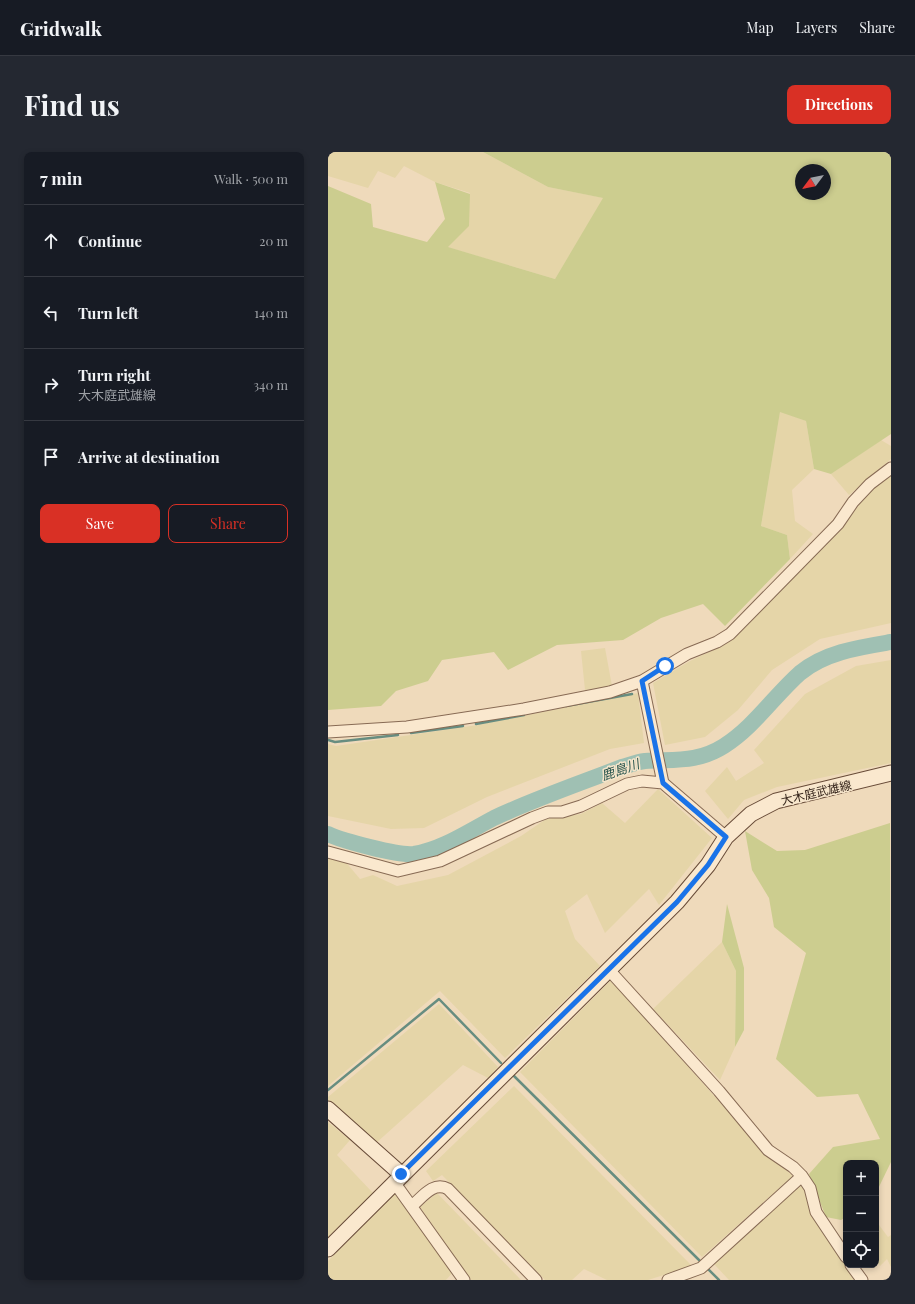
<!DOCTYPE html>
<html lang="en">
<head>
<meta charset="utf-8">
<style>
  body { margin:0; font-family:"Playfair Display","Noto Sans JP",serif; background:#242831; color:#f1f3f6 }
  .controls { position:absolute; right:12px; bottom:12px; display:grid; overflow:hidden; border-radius:8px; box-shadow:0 2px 6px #0003 }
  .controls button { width:36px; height:36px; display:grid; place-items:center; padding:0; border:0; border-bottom:1px solid #363941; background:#171b24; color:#f1f3f6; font:20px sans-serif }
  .compass { position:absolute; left:467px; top:12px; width:36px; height:36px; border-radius:50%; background:#171b24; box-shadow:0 2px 6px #0003; rotate:238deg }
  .stop { position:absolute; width:12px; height:12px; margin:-9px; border:3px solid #1a73e8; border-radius:50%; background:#fff }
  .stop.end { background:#1a73e8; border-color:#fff; box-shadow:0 1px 4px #0008 }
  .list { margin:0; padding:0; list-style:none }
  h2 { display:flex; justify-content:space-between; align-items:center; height:52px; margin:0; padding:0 16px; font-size:17px }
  h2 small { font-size:13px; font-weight:400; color:#9ea1a6 }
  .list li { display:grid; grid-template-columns:26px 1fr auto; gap:12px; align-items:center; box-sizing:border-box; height:72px; padding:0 16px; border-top:1px solid #363941 }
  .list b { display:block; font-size:15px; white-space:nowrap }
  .list p { margin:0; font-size:13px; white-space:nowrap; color:#9ea1a6 }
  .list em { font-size:13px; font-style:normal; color:#9ea1a6 }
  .actions { display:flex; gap:8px; padding:12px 16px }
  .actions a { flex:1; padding:9px 0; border:1px solid #d93025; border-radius:8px; text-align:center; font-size:14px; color:#d93025 }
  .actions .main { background:#d93025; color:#fff }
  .icon { flex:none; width:22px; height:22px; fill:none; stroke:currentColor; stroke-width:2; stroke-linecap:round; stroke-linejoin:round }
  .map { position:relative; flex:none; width:563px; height:1128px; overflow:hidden; border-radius:8px }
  header { display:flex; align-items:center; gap:24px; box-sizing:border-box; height:56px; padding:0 20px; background:#171b24; border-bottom:1px solid #363941 }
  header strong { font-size:19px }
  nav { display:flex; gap:22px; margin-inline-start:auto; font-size:14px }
  .intro { display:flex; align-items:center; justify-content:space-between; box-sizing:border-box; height:96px; padding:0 24px }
  h1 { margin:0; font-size:28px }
  .button { padding:10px 18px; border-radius:8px; background:#d93025; color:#fff; font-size:14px; font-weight:700 }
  main { display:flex; gap:24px; padding:0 24px }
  aside { flex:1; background:#171b24; border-radius:8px; box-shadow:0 2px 6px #0003 }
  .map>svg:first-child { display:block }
  .farmland { fill:#e5d5a8 }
  .green { fill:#cccd8f; fill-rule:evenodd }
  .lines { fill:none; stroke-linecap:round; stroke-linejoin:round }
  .stream { stroke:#678d80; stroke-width:2.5 }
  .river { stroke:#9fc0b3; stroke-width:16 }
  .street-casing { stroke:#876a54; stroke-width:13 }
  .secondary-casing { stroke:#684b38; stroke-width:17 }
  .street { stroke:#fae8ce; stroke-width:11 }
  .secondary { stroke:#fae8ce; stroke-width:15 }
  .route { stroke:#1a73e8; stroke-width:5 }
  .labels { text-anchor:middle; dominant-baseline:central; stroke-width:3; stroke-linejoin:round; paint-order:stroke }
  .street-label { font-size:12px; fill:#35241a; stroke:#f6e5ca }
  .water-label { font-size:13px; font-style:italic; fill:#28554e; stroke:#f6e5ca }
</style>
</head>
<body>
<header>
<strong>Gridwalk</strong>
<nav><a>Map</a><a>Layers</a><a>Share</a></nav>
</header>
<div class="intro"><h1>Find us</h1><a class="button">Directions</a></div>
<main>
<aside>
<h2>7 min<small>Walk · 500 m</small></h2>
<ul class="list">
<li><svg class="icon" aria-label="ahead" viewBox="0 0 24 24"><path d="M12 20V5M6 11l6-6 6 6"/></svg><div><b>Continue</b></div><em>20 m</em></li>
<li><svg class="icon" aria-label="left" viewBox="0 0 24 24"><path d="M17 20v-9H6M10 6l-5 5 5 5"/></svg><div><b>Turn left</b></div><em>140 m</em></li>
<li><svg class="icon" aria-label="right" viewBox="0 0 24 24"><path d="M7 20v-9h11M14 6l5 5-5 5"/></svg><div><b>Turn right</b><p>大木庭武雄線</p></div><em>340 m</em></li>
<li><svg class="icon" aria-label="arrive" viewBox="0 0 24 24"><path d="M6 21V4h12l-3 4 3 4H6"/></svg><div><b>Arrive at destination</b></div></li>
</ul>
<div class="actions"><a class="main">Save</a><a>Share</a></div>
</aside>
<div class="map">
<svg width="563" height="1128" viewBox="0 0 563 1128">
  <rect width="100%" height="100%" fill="#efdabb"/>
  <path class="farmland" d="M0,0H155L220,35L276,46L227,127L119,95L142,41L107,30L76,14L67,26L50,19L40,36L0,24Z
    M452,259L478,269L486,317L464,338L467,369L485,382L462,407L459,383L433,374Z
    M553,288L563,294V307L521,343L503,322Z
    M563,324V471L492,487L444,518L410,558L377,585L337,593L325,531L362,509L398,492L513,378L543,336Z
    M277,496L284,534L257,538L253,499Z
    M563,508V611L449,635L416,648L400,667L377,639L399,615L408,629L436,611L426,598L477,542L528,514Z
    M310,541L316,591L282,597L159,645L96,676L63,677L0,664V592L8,594L150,573Z
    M330,637L384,686L331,753L321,737L277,781L259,742L237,759L247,787L272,814L177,906L112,839L0,934V705L16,708L32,727L45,723L69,734L120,723L193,684L218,667L253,662L274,651L297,671Z
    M394,790L408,819L407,895L392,928L325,857Z
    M283,828L437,1001L465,1024L374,1105L192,920Z
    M111,852L170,915L160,926L135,913L47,992L0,950V945Z
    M186,934L364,1114L320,1128H279L256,1117L244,1128H217L114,1023L105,1029L98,1019Z
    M0,970L22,988L9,1003L45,1041L0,1085Z
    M474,1029L518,1110V1113L530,1128H401L386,1112Z
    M68,1041L126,1119L118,1128H0V1109Z
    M109,1041L193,1128H143L92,1055Z
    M548,1069L560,1085L563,1083V1115L559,1107L552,1114L548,1108Z"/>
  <path class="green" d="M155,0H563V282L503,322L486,317L478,269L452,260L433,374L459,383L462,407L397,474L375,452L333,466L295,488L229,493L180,518L166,500L114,508L100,529L68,539L53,554L0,558V34L43,52L45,75L99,90L117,67L107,30L142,42L141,74L120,95L227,127L275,46L220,35ZM473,18H497V42H473Z
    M562,671L563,1010L548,1041V1011H518V1065L513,1068L498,1065L481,1022L505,995L552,987L530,942L489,945L448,907L478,801L446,775L441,746L424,718L417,679L449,699L477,698Z
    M399,752L416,816V878L407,895L408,819L394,790Z"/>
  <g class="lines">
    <path class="stream" d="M238,554L304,542
      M148,572L196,563
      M83,581L135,574
      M0,588L7,590L70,583
      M186,924L374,1111
      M0,938L111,847L173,911
      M379,1116L391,1128"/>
    <path class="river" d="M0,682C15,689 71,704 86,702C115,697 141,679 166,666C206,647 253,631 294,615C301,613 309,610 317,609C347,607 369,611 396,594C426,575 446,544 472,521C497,500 533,495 563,490"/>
    <g class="street-casing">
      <path id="street" d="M314,529L335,631L398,685
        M0,580L79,575L196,557L282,540L314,529L359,502L389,490L402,482L510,372L525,350L542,332L563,316
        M0,700L70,719L112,709L204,666L220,660H234L253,654L299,632L314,629L335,631
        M281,818L391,939L440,998L465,1015L474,1024L482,1036L488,1060L518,1105
        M66,1030L136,1128
        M85,1053C95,1044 106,1029 120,1037L208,1128
        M523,1113L534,1128
        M340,1128L373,1116L474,1024"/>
    </g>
    <g class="secondary-casing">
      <path id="secondary" d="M0,957L73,1022
        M0,1097L349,750L380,713L398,685L423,662L448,649L563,621"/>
    </g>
    <use href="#street" class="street"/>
    <use href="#secondary" class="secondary"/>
  </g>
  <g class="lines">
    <path class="route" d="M73,1022L349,750L380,713L398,685L335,631L314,529L337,514"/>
  </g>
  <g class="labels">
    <g class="street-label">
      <text transform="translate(488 640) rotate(-13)">大木庭武雄線</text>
    </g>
    <g class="water-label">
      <text transform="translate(292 617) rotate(-19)">鹿島川</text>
    </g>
  </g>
</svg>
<div class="controls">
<button>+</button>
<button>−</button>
<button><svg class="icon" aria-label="locate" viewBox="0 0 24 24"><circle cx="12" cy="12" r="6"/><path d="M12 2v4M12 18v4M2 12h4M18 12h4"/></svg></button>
</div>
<svg class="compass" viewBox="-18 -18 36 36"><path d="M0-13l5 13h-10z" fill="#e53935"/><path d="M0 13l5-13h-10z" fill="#9ea1a6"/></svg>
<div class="stop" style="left:337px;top:514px"></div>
<div class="stop end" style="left:73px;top:1022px"></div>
</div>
</main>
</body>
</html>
